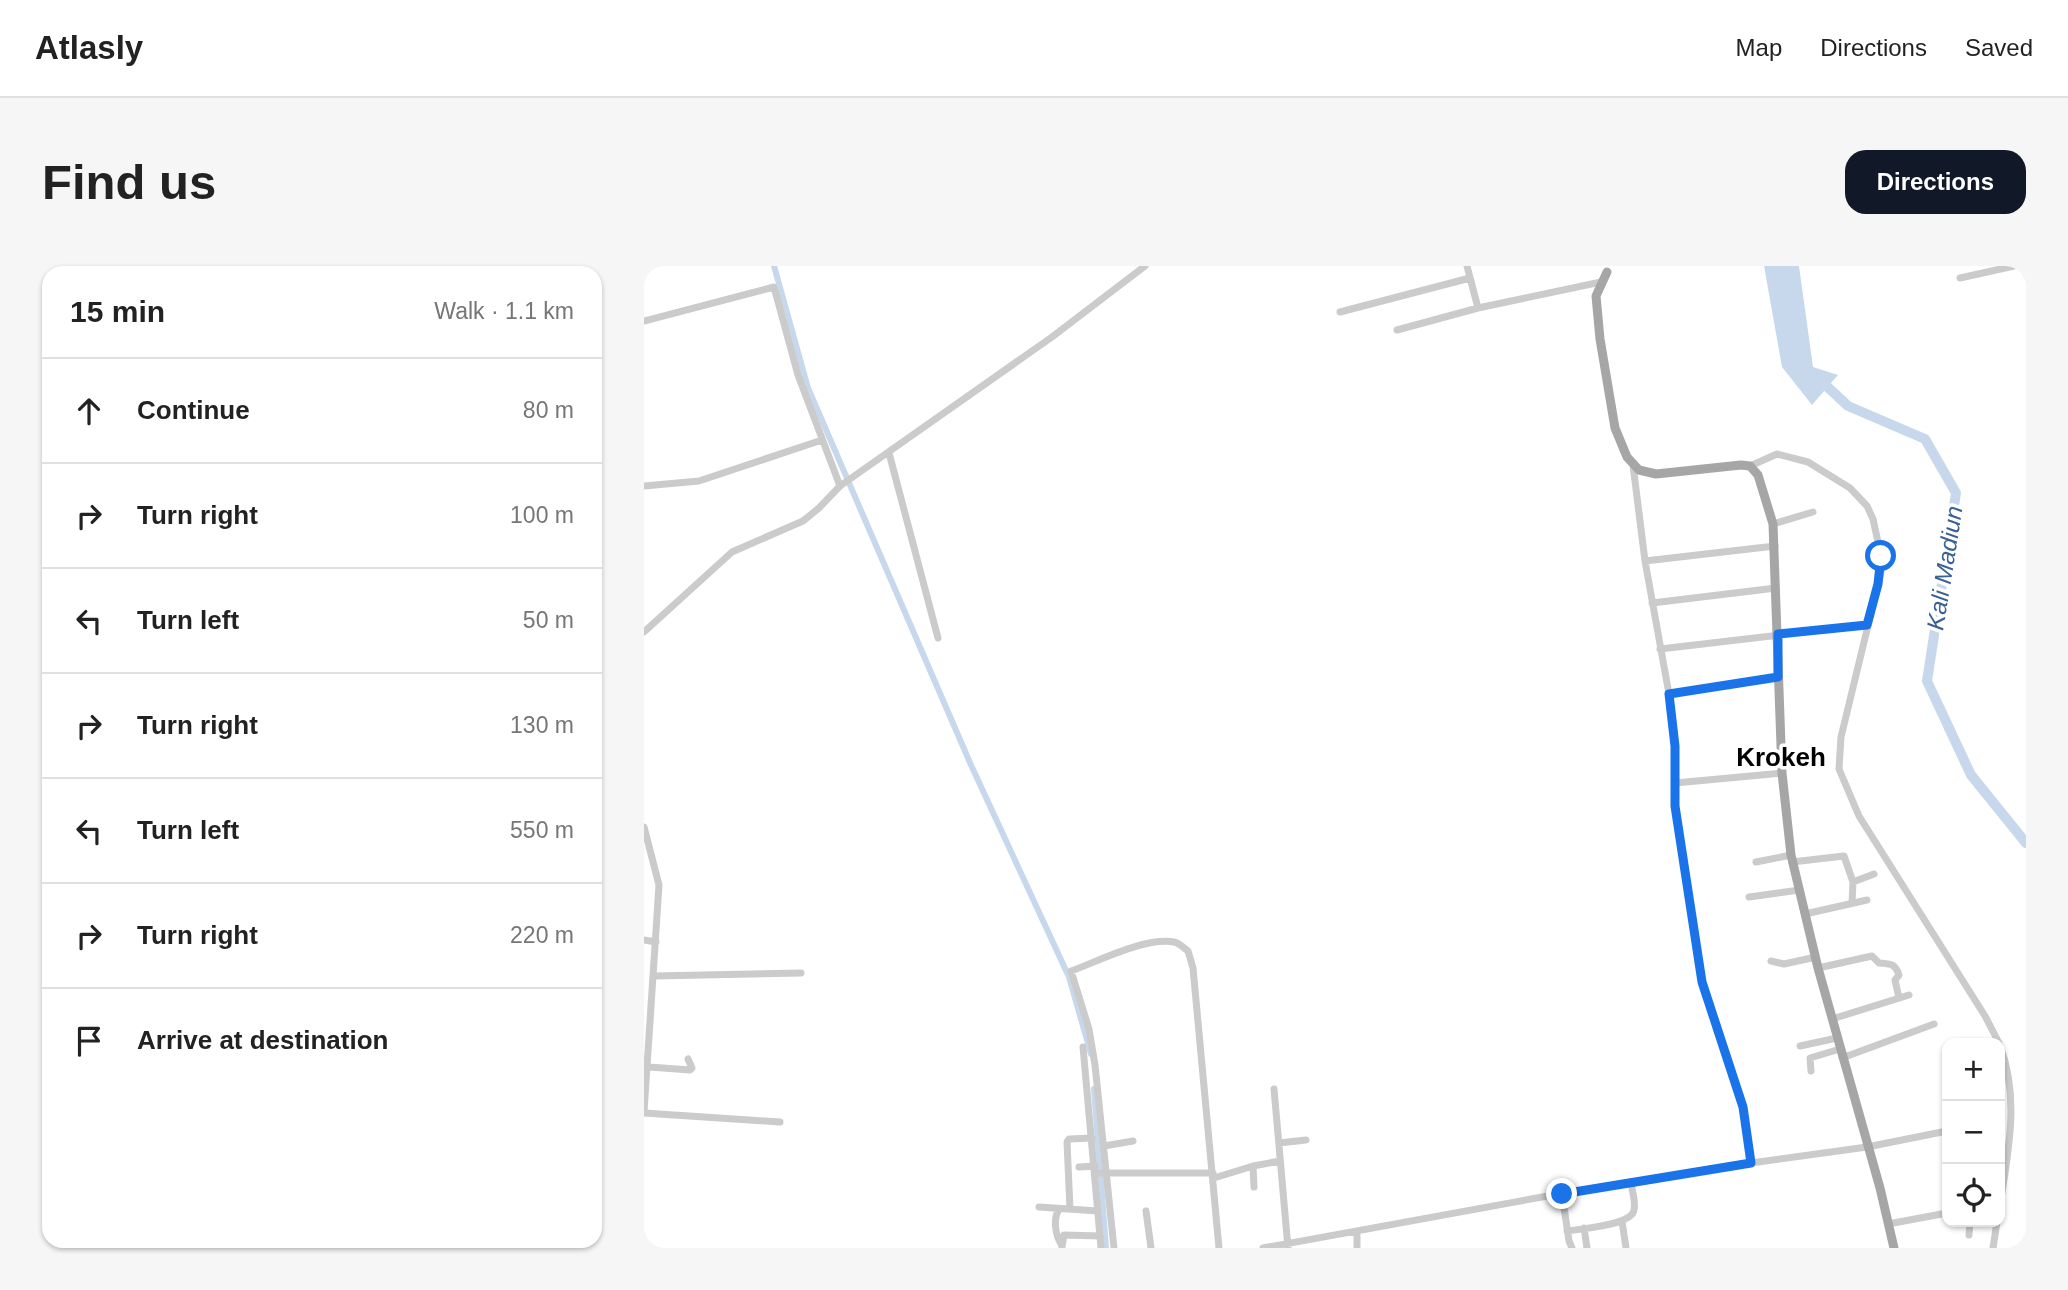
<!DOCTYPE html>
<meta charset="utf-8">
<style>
:root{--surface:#fff;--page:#f6f6f6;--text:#222;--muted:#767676;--line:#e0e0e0;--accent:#111827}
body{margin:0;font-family:Arial,sans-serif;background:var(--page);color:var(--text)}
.controls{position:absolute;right:21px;bottom:21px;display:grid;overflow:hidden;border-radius:14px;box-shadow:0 2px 5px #0004}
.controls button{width:63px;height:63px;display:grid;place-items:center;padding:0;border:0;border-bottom:2px solid var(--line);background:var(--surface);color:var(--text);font:35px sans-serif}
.stop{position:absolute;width:21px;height:21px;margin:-16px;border:5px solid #1a73e8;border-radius:50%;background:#fff}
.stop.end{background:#1a73e8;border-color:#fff;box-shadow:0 2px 7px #0008}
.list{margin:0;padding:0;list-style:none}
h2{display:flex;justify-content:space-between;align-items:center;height:91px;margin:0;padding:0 28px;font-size:30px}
h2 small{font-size:23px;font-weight:400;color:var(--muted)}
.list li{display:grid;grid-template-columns:46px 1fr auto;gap:21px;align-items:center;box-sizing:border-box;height:105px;padding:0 28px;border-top:2px solid var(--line)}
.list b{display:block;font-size:26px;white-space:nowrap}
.list em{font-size:23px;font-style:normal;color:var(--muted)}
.icon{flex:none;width:38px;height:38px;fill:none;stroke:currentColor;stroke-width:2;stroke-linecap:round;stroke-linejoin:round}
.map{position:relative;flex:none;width:1382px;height:982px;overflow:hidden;border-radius:21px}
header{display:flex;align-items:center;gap:42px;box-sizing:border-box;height:98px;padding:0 35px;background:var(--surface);border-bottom:2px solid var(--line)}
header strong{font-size:33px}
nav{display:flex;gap:38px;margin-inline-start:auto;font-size:24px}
.intro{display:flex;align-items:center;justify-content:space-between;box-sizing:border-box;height:168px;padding:0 42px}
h1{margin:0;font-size:49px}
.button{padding:18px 32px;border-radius:21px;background:var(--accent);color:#fff;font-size:24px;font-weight:700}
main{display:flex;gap:42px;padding:0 42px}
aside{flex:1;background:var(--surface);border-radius:21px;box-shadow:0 2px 5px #0004}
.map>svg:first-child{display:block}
</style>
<header>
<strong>Atlasly</strong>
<nav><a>Map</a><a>Directions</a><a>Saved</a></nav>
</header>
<div class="intro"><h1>Find us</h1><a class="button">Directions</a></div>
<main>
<aside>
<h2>15 min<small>Walk · 1.1 km</small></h2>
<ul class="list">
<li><svg class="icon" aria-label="ahead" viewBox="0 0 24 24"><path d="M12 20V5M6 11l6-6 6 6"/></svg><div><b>Continue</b></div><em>80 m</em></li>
<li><svg class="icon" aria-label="right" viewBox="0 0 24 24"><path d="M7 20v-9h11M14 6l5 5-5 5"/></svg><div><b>Turn right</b></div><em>100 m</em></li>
<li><svg class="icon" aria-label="left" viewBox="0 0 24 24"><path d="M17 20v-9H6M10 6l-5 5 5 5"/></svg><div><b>Turn left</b></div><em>50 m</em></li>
<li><svg class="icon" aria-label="right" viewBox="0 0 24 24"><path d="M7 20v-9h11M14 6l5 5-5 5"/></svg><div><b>Turn right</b></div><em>130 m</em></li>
<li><svg class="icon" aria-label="left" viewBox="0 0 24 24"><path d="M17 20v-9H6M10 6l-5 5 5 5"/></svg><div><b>Turn left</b></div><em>550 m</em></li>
<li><svg class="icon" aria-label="right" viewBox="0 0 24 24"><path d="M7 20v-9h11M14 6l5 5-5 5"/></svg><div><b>Turn right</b></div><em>220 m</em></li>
<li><svg class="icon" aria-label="arrive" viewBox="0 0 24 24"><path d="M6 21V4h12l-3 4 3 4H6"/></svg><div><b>Arrive at destination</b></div></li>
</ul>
</aside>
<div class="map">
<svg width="1382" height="982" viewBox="0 0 1382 982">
<rect width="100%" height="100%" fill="#fff"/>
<path fill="#c8d8ec" d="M1120,0H1155L1169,101L1194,109L1168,139L1138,101Z"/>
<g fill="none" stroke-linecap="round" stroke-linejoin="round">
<path stroke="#c8d8ec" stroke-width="6" d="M130,0L164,122L327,499L425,711L447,788
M450,823L462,982"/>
<path stroke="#c8d8ec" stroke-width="10" d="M1175,113L1204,140L1281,173L1312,227L1283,415L1327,509L1382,577"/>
<path stroke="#cbcbcb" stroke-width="7" d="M823,0L834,42
M1316,12L1370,0
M696,46L826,12
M0,55L130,21L154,109L196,220
M753,64L834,42L957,16
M245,187L294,372
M989,199L1001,295
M1106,200L1133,188L1164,196L1206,222L1223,240L1229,253L1237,290V306L1197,471L1195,503L1215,550L1341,750L1355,777
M0,220L55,215L178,174
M1129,258L1169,246
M1008,337L1132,322
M0,366L88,286L159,255L175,242L196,220L408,71L501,0
M1016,383L1223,359
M1025,428L1134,411
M1031,517L1138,507
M0,561L15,619L0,846
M1112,596L1147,589
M1148,596L1200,590L1209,616L1208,637
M1209,616L1230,608
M1105,631L1155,624
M1161,648L1223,634
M0,674L12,676
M1127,695L1140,698L1172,691
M1174,702L1228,690L1235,697C1246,698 1251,697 1255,709L1251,714L1255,732
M10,710L157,707
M1188,753L1265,729
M1156,780L1193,772
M1356,780C1376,831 1364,887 1356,939
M439,781L457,982
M1198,792L1290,758
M5,801L46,804L48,802L44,793
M1167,805L1166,792L1196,783
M630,823L644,982
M0,847L136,856
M635,877L662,874
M460,880L489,875
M1107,897L1099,841L1058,716L1031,540V480L1025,428L1001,295L1131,280
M609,900L610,921
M435,901L451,900
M451,907H569
M570,912L609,900L636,895
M918,928L925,975L928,982
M395,941L454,945
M415,943C409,953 411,968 417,978
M426,943L423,876L425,873L448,872
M502,945L507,982
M978,955L982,982
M1244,958L1303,947
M940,962L943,982
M713,965V982
M923,965C937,963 988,959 990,944C992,936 988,925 987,916
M1325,969L1326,956
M418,981L420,969L456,970
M470,982L451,799L445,763L427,705C455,695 501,671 530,676C535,677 540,682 544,685L549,702L575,982
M619,982L909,929L1107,897L1223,881L1303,865
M1349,982L1353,956"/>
<path stroke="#a6a6a6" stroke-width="9" d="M963,6L952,30L956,73L971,162L983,191L995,204L1012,208L1097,199L1106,200L1114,209L1129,258L1138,507L1147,589L1174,702L1236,922L1250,982"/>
</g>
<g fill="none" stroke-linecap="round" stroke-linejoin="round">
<path stroke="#1a73e8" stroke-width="9" d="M918,928L1107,897L1099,841L1058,716L1031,540V480L1025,428L1134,411V368L1223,359L1234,318L1237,290"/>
</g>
<g text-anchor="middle" stroke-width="7" stroke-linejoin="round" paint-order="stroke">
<g font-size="24" font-style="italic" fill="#3b6192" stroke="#fff">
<text transform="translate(1301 302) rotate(-81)" y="8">Kali Madiun</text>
</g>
<g font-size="26" font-weight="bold" fill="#000" stroke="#fff">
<text x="1137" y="500">Krokeh</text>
</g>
</g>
</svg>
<div class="controls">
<button>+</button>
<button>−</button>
<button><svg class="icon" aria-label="locate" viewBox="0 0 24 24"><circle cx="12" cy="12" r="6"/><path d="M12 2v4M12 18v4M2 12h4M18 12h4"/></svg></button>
</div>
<div class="stop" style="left:1237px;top:290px"></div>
<div class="stop end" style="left:918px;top:928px"></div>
</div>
</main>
